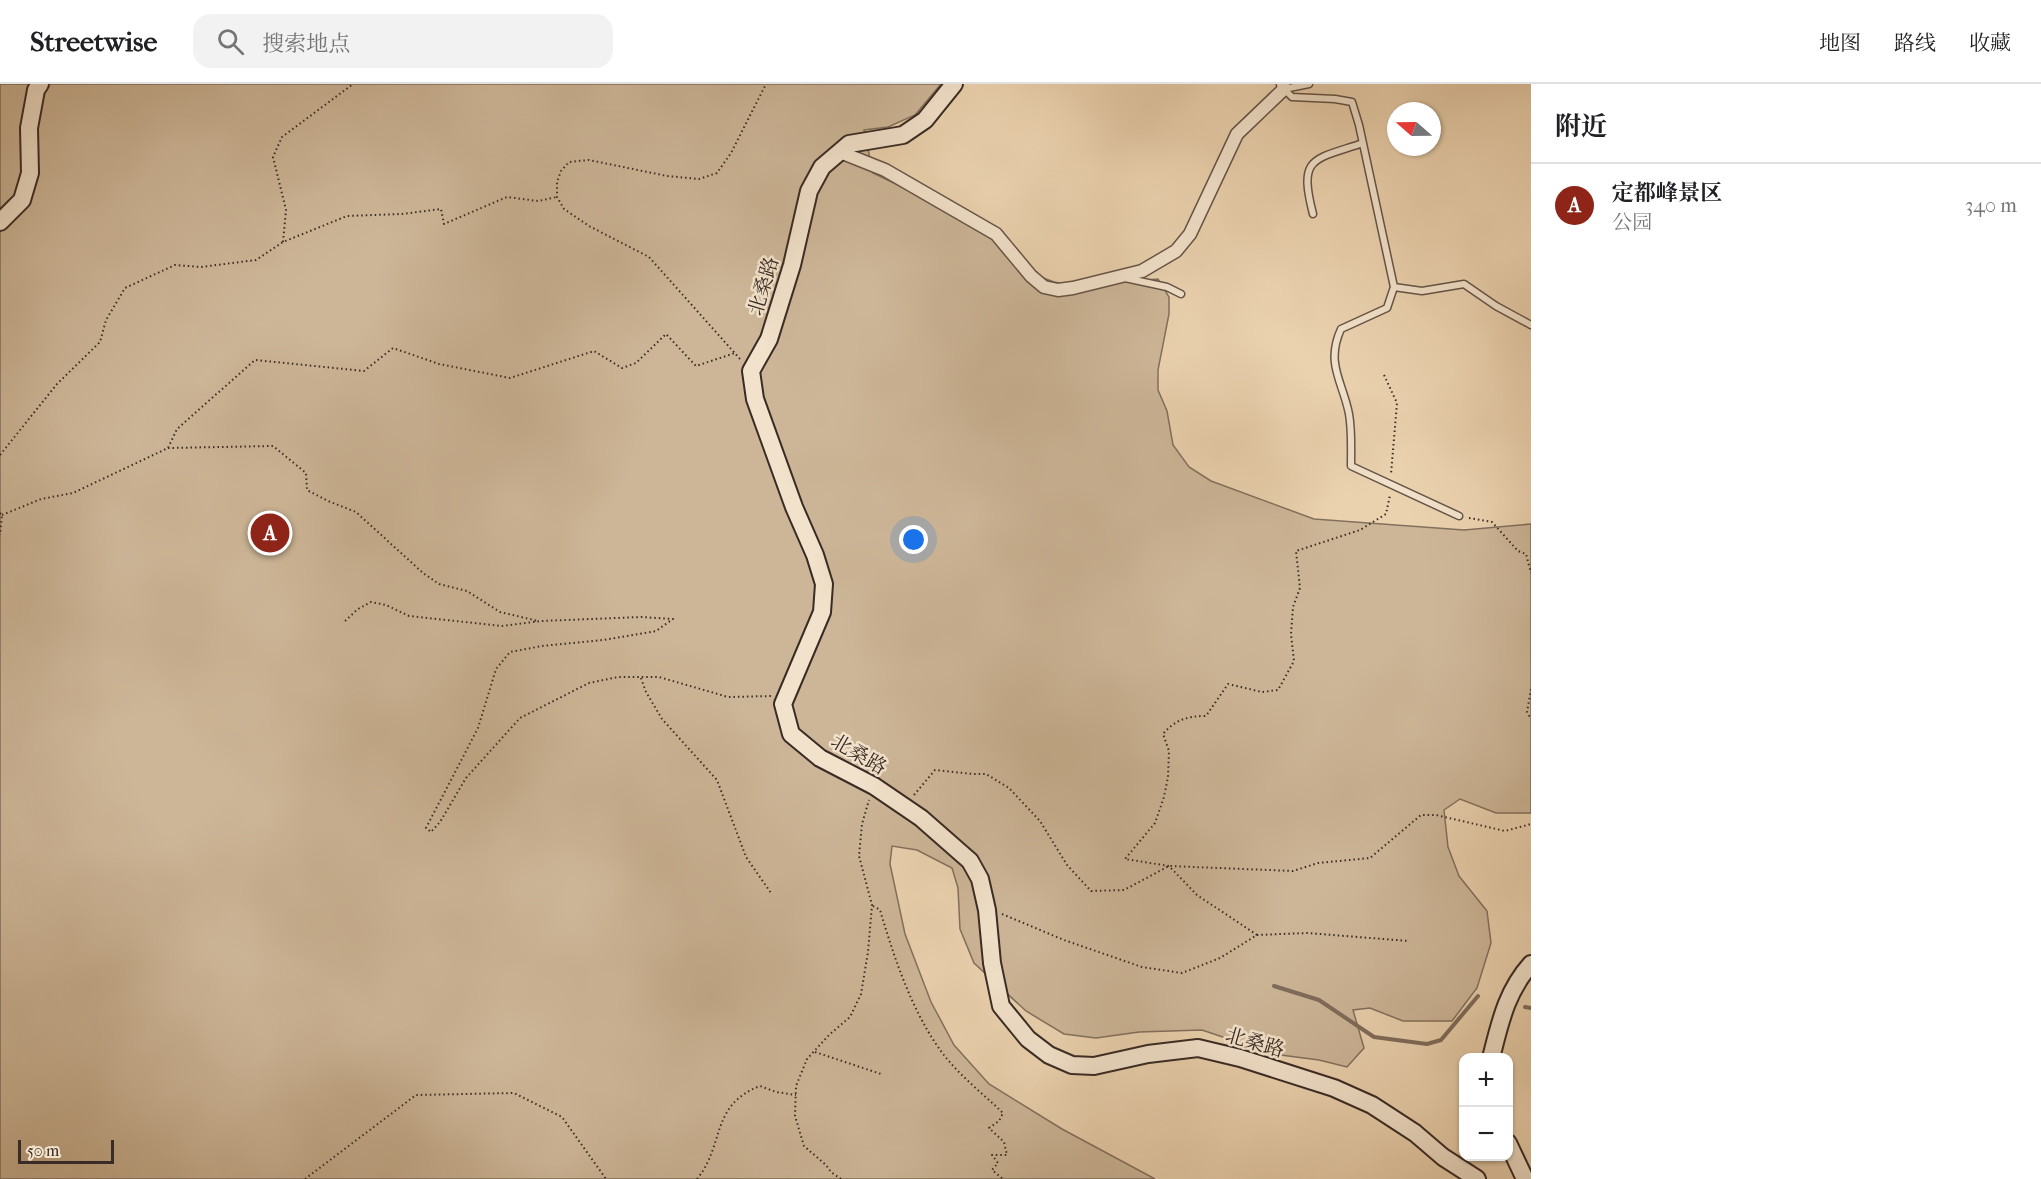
<!DOCTYPE html>
<html lang="zh">
<meta charset="utf-8">
<style>
:root{--surface:#fff;--page:#f2f2f2;--text:#202124;--muted:#757577;--line:#e0e0e0;--accent:#8f2418}
body{margin:0;font-family:"IM FELL French Canon","Noto Serif SC",serif;background:var(--page);color:var(--text)}
.controls{position:absolute;right:18px;bottom:18px;display:grid;overflow:hidden;border-radius:12px;box-shadow:0 2px 4px #0004}
.controls button{width:54px;height:54px;display:grid;place-items:center;padding:0;border:0;border-bottom:2px solid var(--line);background:var(--surface);color:var(--text);font:30px sans-serif}
.compass{position:absolute;left:1387px;top:18px;width:54px;height:54px;border-radius:50%;background:var(--surface);box-shadow:0 2px 4px #0004;rotate:290deg}
.scale{position:absolute;left:18px;bottom:15px;width:96px;box-sizing:border-box;padding-left:6px;border:3px solid #392b25;border-top:0;font-size:16px;line-height:21px;white-space:nowrap;color:#392b25;-webkit-text-stroke:4px #f2e2cb;paint-order:stroke}
.you{position:absolute;left:914px;top:456px;width:21px;height:21px;margin:-15px;border:4px solid #fff;border-radius:50%;background:#1a73e8;box-shadow:0 0 0 9px #1a73e833}
.badge{display:grid;place-items:center;width:39px;height:39px;border-radius:50%;background:var(--accent);color:#fff;font-size:20px;font-weight:700}
.pin{position:absolute;translate:-50% -50%;border:3px solid #fff;box-shadow:0 2px 6px #0006}
.list{margin:0;padding:0;list-style:none}
h2{display:flex;justify-content:space-between;align-items:center;height:78px;margin:0;padding:0 24px;font-size:26px}
h2 small{font-size:20px;font-weight:400;color:var(--muted)}
.list li{display:grid;grid-template-columns:39px 1fr auto;gap:18px;align-items:center;box-sizing:border-box;height:84px;padding:0 24px;border-top:2px solid var(--line)}
.list b{display:block;font-size:22px;white-space:nowrap}
.list p{margin:0;font-size:20px;white-space:nowrap;color:var(--muted)}
.list em{font-size:20px;font-style:normal;color:var(--muted)}
.icon{flex:none;width:33px;height:33px;fill:none;stroke:currentColor;stroke-width:2;stroke-linecap:round;stroke-linejoin:round}
.map{position:relative;flex:none;width:1531px;height:1095px;overflow:hidden}
header{display:flex;align-items:center;gap:36px;box-sizing:border-box;height:84px;padding:0 30px;background:var(--surface);border-bottom:2px solid var(--line)}
header strong{font-size:28px}
nav{display:flex;gap:33px;margin-inline-start:auto;font-size:21px}
.search{width:420px;height:54px;background:var(--page);display:flex;align-items:center;gap:15px;box-sizing:border-box;padding:0 21px;border-radius:18px;color:var(--muted);font-size:22px}
main{display:flex}
aside{flex:1;background:var(--surface)}
.map>svg:first-child{display:block}
</style>
<header>
<strong>Streetwise</strong>
<div class="search"><svg class="icon" aria-label="search" viewBox="0 0 24 24"><circle cx="10" cy="10" r="6"/><path d="M15 15l6 6"/></svg>搜索地点</div>
<nav><a>地图</a><a>路线</a><a>收藏</a></nav>
</header>
<main>
<div class="map">
<svg width="1531" height="1095" viewBox="0 0 1531 1095">
<rect width="100%" height="100%" fill="#ebd2af"/>
<filter id="stains"><feTurbulence type="fractalNoise" baseFrequency=".00333" numOctaves="4"/><feColorMatrix values="0 0 0 0 .2 0 0 0 0 .09 0 0 0 0 .02 0 0 0 .5 -.17"/></filter>
<radialGradient id="worn" r=".72"><stop offset=".6" stop-color="#630" stop-opacity="0"/><stop offset="1" stop-color="#630" stop-opacity=".3"/></radialGradient>
<path fill="#cdb698" stroke="#83705e" stroke-width="1.5" d="M0,0H941L915,31L888,43L864,46L873,89L989,145L1030,189L1054,198L1077,202L1158,195L1169,213V230L1158,286V306L1167,327L1173,361L1189,383L1211,397L1314,435L1464,446L1531,440V729H1496L1460,715L1444,726L1448,763L1459,792L1487,827L1491,859L1477,904L1452,937H1403L1370,924L1353,926L1364,964L1347,983L1319,976L1273,970L1202,946L1139,948L1096,954L1064,950L1026,927L974,879L960,845L958,804L952,784L917,766L892,762L890,780L905,850L931,918L954,961L989,1000L1062,1045L1155,1095H0Z"/>
<g fill="none" stroke-linecap="round" stroke-linejoin="round">
<path stroke="#7f6d5c" stroke-width="4" d="M1274,902L1319,916L1374,953L1427,960L1441,956L1478,912
M1525,923L1531,924"/>
<defs>
<path id="lane" d="M1309,0L1284,5L1292,13L1335,15L1352,18L1359,41L1394,203L1387,224L1341,245C1325,280 1343,298 1349,330C1352,347 1351,365 1351,382L1459,432
M1313,130C1298,72 1313,76 1363,59
M1125,194L1167,203L1181,210
M1394,203L1422,207L1464,200L1496,222L1531,241"/>
<path id="street" d="M840,68L885,86L996,150L1031,192L1044,203L1058,206L1073,204L1142,187L1176,167L1190,150L1237,50L1284,5L1283,0"/>
<path id="secondary" d="M954,0L925,36L903,51L849,60L822,83L809,107L792,181L769,255L751,287L755,315L794,423L815,471L824,500L822,528L783,620L791,650L820,674L874,702L921,734L970,777L980,795L987,826L992,879L1001,922L1028,955L1049,971L1072,981L1094,982L1148,970L1198,964L1240,974L1334,1004L1372,1021L1415,1049L1443,1073L1477,1095
M0,138L22,116L30,89L29,44L36,6L40,0
M1491,974C1500,939 1506,908 1531,880
M1508,1059L1525,1095"/>
</defs>
<use href="#lane" stroke="#665548" stroke-width="9"/>
<use href="#street" stroke="#665548" stroke-width="15"/>
<use href="#secondary" stroke="#392b25" stroke-width="20"/>
<path stroke="#392b25" stroke-width="2" stroke-dasharray="1.5 3" stroke-linecap="butt" d="M283,158L286,126L273,73L282,53L353,0
M740,275L649,173L589,142L564,125L557,113V98L561,87L569,78L589,76L667,92L699,95L717,89L731,69L766,0
M1384,291L1397,319L1391,390
M168,364L273,362L306,389L307,406L328,417L356,428L423,489L439,500L467,507L500,528L538,537
M0,371L57,300L100,258L106,236L125,204L175,181L201,183L256,176L283,158L347,132L402,130L441,125L444,140L507,113L538,117L557,113
M0,429L2,431L0,451
M2,431L41,415L73,409L168,364L177,345L255,276L364,287L393,264L439,280L510,294L594,267L622,284L636,279L666,250L696,282L735,269
M1469,434L1492,438L1518,467L1526,470L1531,489
M345,537L358,525L371,518L386,521L409,532L502,542L541,537L641,533L673,535L656,547L603,556L542,562L510,568L496,585L478,644L426,744L431,748L440,738L466,694L520,634L589,599L618,593H659L728,613L772,612
M641,594L646,608L662,635L717,696L746,773L771,809
M1531,605L1527,628L1531,635
M914,711L935,686L973,690H986L1009,704L1040,737L1067,781L1091,807L1124,806L1169,782L1293,787L1318,779L1370,774L1421,731H1436L1505,747L1531,740
M873,822L880,826C894,873 910,922 938,963C955,988 981,1008 1003,1029L999,1037L989,1044L1004,1058L1007,1071H992L998,1079L992,1086L1003,1095
M1002,830L1064,856L1142,883L1182,889L1220,874L1257,851L1307,849L1409,857
M1257,851L1197,811L1169,782L1125,775L1155,739L1164,713L1168,693L1169,667L1163,650C1175,636 1187,632 1206,632L1228,600L1262,608L1278,606L1294,577L1291,550L1293,523L1300,504L1296,467L1360,446L1386,430L1390,411
M815,968L881,990
M305,1095L416,1011L514,1009L562,1033L606,1095
M697,1095C725,1061 710,1021 760,1002L776,1008L796,1011
M841,1095L831,1088L826,1081L804,1062L795,1032L796,1002L807,975L829,951L850,933L861,910L868,868L872,821L859,772L862,740L869,716"/>
<use href="#lane" stroke="#f2e2cb" stroke-width="6"/>
<use href="#street" stroke="#f2e2cb" stroke-width="12"/>
<use href="#secondary" stroke="#f2e2cb" stroke-width="16"/>
</g>
<g text-anchor="middle" stroke-width="5" stroke-linejoin="round" paint-order="stroke">
<g font-size="20" fill="#392b25" stroke="#f2e2cb">
<text transform="translate(763 202) rotate(-73)" y="7">北桑路</text>
<text transform="translate(859 670) rotate(30)" y="7">北桑路</text>
<text transform="translate(1255 958) rotate(16)" y="7">北桑路</text>
</g>
</g>
<rect width="100%" height="100%" filter="url(#stains)"/>
<rect width="100%" height="100%" fill="url(#worn)"/>
</svg>
<div class="controls">
<button>+</button>
<button>−</button>
</div>
<svg class="compass" viewBox="-18 -18 36 36"><path d="M0-13l5 13h-10z" fill="#e53935"/><path d="M0 13l5-13h-10z" fill="#757577"/></svg>
<div class="scale">50 m</div>
<div class="you"></div>
<div class="pin badge" style="left:270px;top:449px">A</div>
</div>
<aside>
<h2>附近<small></small></h2>
<ul class="list">
<li><span class="badge">A</span><div><b>定都峰景区</b><p>公园</p></div><em>340 m</em></li>
</ul>
</aside>
</main>
